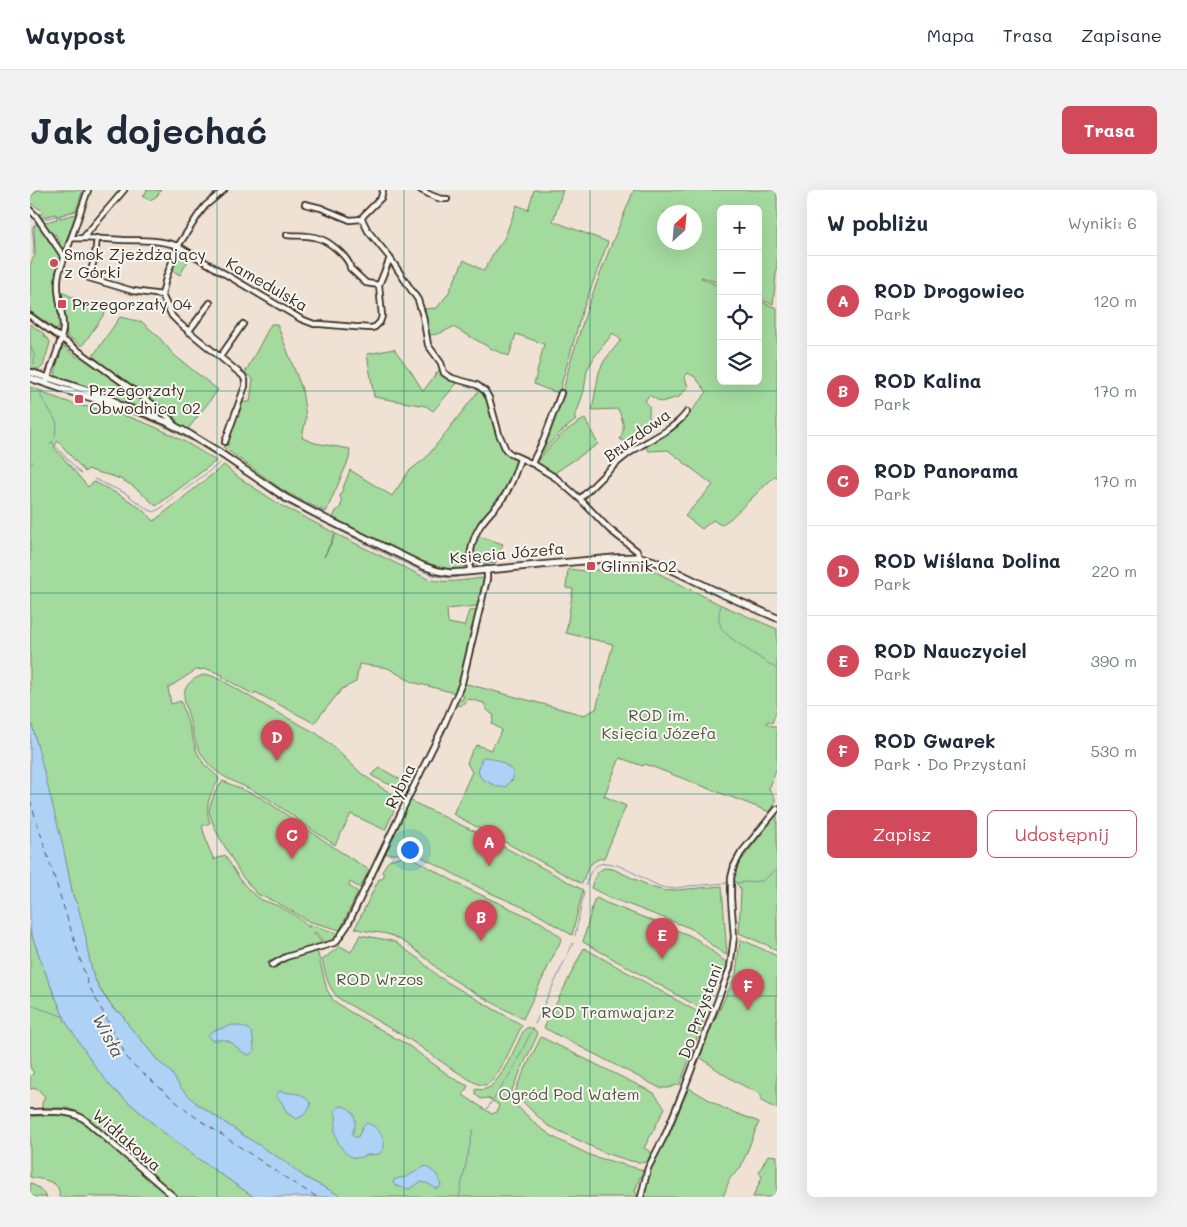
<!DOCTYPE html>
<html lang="pl">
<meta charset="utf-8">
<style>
:root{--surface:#fff;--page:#f2f2f3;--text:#1f2937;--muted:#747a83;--line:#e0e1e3;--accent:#d1495b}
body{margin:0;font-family:Mali,sans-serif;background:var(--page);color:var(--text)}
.controls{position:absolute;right:15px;top:15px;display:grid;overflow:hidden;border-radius:8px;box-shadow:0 5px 20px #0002}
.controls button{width:45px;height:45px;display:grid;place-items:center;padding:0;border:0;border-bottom:1px solid var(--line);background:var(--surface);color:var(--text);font:25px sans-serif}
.compass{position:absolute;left:627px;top:15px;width:45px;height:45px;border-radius:50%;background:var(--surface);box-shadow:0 5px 20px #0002;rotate:26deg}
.you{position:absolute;left:379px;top:659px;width:18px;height:18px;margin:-12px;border:4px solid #fff;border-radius:50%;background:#1a73e8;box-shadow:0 0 0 8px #1a73e833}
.badge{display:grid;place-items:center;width:32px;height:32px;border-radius:50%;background:var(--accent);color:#fff;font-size:16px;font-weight:700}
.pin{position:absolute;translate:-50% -41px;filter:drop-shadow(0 1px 2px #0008)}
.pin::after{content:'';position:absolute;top:26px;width:18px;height:15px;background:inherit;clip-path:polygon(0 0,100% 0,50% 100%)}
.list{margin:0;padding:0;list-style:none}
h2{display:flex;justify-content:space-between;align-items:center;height:65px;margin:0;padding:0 20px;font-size:21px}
h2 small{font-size:16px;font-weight:400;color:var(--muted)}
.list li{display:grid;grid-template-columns:32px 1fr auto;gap:15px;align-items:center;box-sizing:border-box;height:90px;padding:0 20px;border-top:1px solid var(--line)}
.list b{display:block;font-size:19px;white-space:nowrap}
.list p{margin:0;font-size:16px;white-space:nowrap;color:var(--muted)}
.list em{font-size:16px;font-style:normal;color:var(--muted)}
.actions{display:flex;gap:10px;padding:15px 20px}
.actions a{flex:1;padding:11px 0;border:1px solid var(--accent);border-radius:8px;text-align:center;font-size:18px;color:var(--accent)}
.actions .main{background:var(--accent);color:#fff}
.icon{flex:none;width:28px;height:28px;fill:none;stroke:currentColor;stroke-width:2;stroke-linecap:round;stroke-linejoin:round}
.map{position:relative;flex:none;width:747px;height:1007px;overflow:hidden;border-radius:8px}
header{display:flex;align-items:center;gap:30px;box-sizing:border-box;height:70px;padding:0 25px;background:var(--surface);border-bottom:1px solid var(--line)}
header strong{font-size:24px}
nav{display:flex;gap:28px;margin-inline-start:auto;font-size:18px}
.intro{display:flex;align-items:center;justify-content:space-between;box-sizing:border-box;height:120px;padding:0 30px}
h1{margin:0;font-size:35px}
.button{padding:12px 22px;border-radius:8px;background:var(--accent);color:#fff;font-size:18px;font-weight:700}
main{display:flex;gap:30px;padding:0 30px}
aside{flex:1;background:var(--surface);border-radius:8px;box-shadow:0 5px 20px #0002}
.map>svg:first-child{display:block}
</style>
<header>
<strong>Waypost</strong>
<nav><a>Mapa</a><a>Trasa</a><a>Zapisane</a></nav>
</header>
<div class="intro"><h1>Jak dojechać</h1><a class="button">Trasa</a></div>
<main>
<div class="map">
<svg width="747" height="1007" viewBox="0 0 747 1007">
<rect width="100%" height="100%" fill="#efe2d5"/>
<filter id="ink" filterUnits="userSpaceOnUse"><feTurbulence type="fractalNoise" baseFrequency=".02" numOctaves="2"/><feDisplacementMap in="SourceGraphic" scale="10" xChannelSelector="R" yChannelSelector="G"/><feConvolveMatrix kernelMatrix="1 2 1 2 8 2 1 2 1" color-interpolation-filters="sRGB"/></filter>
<g filter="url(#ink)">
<path fill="#a3da9e" stroke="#6f825e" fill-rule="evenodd" d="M6,0H53L46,20L29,26L30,28L46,24L32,63L27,55L30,52L25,44L21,47L12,33L27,29L26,24L10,28V25L13,21L0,13V7L6,2Z
M117,0H131L127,6L120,10L113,7Z
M504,0H533L523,31L578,52L552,122L529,203L516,199L504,194L514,154L486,144L479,166L464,160L423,137C415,141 405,147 396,144L393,119L407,118L418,104L434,70L454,81L464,62L474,49L487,15L498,20Z
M604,0H747V75L743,114L728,109V19H691V94L672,87L671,88L691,97V191H728V111L747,118V287L745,286L700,329L691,335L683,330L672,339L655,326L683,295L638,260L619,261L614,255L650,234L677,202L665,187L658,183L655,187L658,197L649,207L631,212L619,205L615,211C621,216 619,218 619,225C619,229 621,234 621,238L593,251L590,249C596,237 593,231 588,219L562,220L569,182L574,171L591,150L583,143L565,166L557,180L554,201L548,219L544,228L546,230L531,242L519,254L508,269L507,268L532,205L540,173L558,116L582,53ZM634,22H664V52H634Z
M9,34L27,60L30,68C22,90 27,109 30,131V137H29L27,140L0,121V74L5,65V60L4,39V36Z
M152,62L155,64L159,69L150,85L141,80L148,64Z
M32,102L75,123L52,156L37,146Z
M90,127L112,132L128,146L144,165L188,200L158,239L148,234L145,227L74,176L63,166Z
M0,134L14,144V146L19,150L20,153L13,176L10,179H4L0,178Z
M241,134H247L272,199L276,228L272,248L285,253L320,259L319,269L296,322L267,308L251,299L193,257L211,212H220L223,189L215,183Z
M33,156L47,167H52L137,228H135L93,213L75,204L31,189L27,187L25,182H26V177Z
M364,159L382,183L393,201L410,179L415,186L429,191L403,221L396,216L344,207L337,164Z
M0,197L14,202L15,204C25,207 37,212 48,215C61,218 75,220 89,224C124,234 156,251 186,271L126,316C115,306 104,295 90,289C80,284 69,284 58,279L55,282L28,251L24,257L58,297L64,292C83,301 110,314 124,331L194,275L208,287L252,316L305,343L294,367L306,344L398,389C419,394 432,390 453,388L454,389L447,416L417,419L418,433L434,436L439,421L447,420L429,492L425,503L382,492L358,478L329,474L326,492L312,499L284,533L225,502L224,505L192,487L193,485L177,479L166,480L138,498L141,514L151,511L167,562L174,574L188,587L189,590C180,603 174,617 180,633L172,636L178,656L184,670L195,665C204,680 214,699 229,708C233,711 238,712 243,714C256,719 270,727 279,738V734L309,744L302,752L296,754L285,742L284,743L292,753L290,756L240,771L238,772V775L243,780C248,777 248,774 253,771L287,760L297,800L303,810L317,820L379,856L424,889L438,896L433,905L462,924L467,922L469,915L458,908L451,909L446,905L445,900L446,899C450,900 454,900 458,898C472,890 486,855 494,840L498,837L506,841L507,846L479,906L486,915L508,936L525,948L562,966L613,980L605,1001L608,1007H308L297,999L276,988L166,913L150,897L145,889L127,870L113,852L99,836L91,823L85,820L70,799L63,785L46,712L43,706L37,675L0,528Z
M450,199L461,219L476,263L486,270C485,276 484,283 481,289C473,309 455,324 444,343C438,353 440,372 433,379H416L394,372L303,328L306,321L310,318L312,312L310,306L320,280L362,306L379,281L396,268Z
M61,210L70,212L126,230L150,242L190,266L188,267C163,251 137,236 109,226C93,220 77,216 61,212Z
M555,229L568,254L523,284L507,273C520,255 534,239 555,229Z
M448,346L473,354L465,373L444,375C442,365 445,355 448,346Z
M605,376L622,380L689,414L747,439V519L742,533L738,531L736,533L747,538V577L739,599C747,610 747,610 740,622L615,574L613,576L590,568L574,606L596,616L574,668C560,669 556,681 552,694L423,624L442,582L437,573L442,561L447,555L461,560L472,540L462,534L464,525C458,522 456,519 454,513L439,509L430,516L426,514L427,510H432L434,506L430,503L434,494H437L554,525L566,519L583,454L536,443L543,399L536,398L538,379L555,381L569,380L580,377Z
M173,485H180L195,492L239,518L286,543L298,552L332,584L352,598L370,608L355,640L321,624L305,655C290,645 275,635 260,624C250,617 239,609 228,603C209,593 186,587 174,568C164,554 161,534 156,517C151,501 156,491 173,485Z
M350,578L380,595L379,598H377L375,602L344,587L341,585Z
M193,591L232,608L305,658L339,680L330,698L320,692L319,696L328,702L310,740L278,731L250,714L227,704L211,685L185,639L181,628L179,621L180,616L185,602Z
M381,611L452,645L553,700L542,745L504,722L456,701L390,666L379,664H357L355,663V659L377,613Z
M747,624V761L740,757L736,754H734L709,743L711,700L704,689L707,676Z
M370,667L384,669L436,698L512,733L532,748L493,829C467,815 440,801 416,785C409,781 404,775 398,770C387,761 376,752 363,746C351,741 337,743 325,738L349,689H352L354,685L352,682C357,672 358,669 370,667Z
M574,678L583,679L624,698L635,701L692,696L697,765C684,760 673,745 660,738L581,708L561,698C564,688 565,683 574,678Z
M567,708L574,712L659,745L668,750L697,773L698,777L695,783L689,785L674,820L553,752L564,710Z
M0,740L17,787L36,832L81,897L132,941L163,965L224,1007H147L53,925L37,918H12V913L15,907L7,898L0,899V886L4,883L0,877Z
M330,745L358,750L365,752L390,770L409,787L439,805L492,835C486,847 468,889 458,894C451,898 440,890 434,886C414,875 396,860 377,848C355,835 333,823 311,810C298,800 296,785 292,770L310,756L321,762Z
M710,750L717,752L747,766V919L731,911V904C709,895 689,882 670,867L682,836L706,784Z
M554,758L675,826L650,894L638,898H630L514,838Z
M511,847L624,903L635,918L614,958L621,962L617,973L601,971L575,963L517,935L502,921L485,904L487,896Z
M659,898L695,919L729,932L710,979L700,988L693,1007H615L614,1004L620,980L640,943L655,906Z
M40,925L55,932L139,1007H64L62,1006L57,1007H29C32,990 12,990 0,987V929L4,926Z
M738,965L747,966V1007H723L732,987L729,982Z
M0,993L9,998L17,1007H0Z"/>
<path fill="#add2f6" stroke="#7f8fa0" d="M0,527L33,656L43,706L48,716L56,748L57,758L63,785L70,800L84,820L91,823L99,836L113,852L127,870L141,882L150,897L166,913L213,945L254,971L276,988L313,1007H224L163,965L132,941L81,897L64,875L36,832L17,787L0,740Z
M453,567C465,567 476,574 483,582V590L480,591L476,597H468L452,589L448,582L451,571Z
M203,835C223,838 223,841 224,861L219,865C209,862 206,854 198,851C193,848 187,851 181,850L178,845L183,841Z
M250,901C266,906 270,899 281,914C279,921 273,927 266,929L256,922L253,914L247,907V904Z
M311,916C326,918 328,932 322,944L324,947H328L333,936L336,933C346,935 356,947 354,957C353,959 351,962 349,964C345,965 341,964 337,965C334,966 329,968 326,968C314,967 304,949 305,938C305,931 308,930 305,922L306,919Z
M396,976L407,985L411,996L409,998H405L399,994L391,992L379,999L366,996L363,993L364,990L369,988L377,987L386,981Z"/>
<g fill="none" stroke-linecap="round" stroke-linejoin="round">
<path stroke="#7f8fa0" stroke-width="1" d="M11,30L46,21
M3,64L4,58L2,37L7,32
M0,155L4,164V175
M11,202V207L16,214L27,233L25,246
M22,252L51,284
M20,254L23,251
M190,258L249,299L266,309L295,323
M193,269L255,313L350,361L394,382L406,386L420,388L428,387
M0,275L3,272
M64,289L95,303L117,319L124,322L131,318L190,273
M302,327L393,373C406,377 417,379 431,379
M448,376L457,375
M691,416C688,423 688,431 692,439C698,449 735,471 747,479
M703,693L732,691L747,679
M556,695C566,646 612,694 636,698C643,699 652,697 659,696C672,695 685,694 698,693
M545,746L554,702
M0,815L35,827
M505,834L543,753
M457,919L482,881L501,842
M429,1007L443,940"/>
<path stroke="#585454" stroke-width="1" stroke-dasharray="6 5" stroke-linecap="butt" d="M0,610L58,794L99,871L158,922L262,992L287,1007"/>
<defs>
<path id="minor" d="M194,0L175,16L169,24L148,56L136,88L132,105L142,126L150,134L213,186L215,190V196L195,252
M353,0L351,8L333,26L332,29L338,41L360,68L388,110L393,126L398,155L411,173L414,183L422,188L447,195L455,201L459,208L469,244L476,260L481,264L505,275L526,288L550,309L579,339L607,361L610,367
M391,0C399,4 408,10 417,9
M275,14L291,18L320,30L332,29
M0,20L6,26L34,67
M257,45C267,46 279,45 288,48C299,51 317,66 320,76V78L336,93L349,95
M41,48C59,48 76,49 93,50C111,50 131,50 148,56L271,129L284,134H290L325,137L341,138L345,137L350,132L352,126L349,95L360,68
M53,48L94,0
M67,48L65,66L59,88L103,101L132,105
M0,126L131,220L142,231L144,236
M158,142L180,113
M190,167L213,134
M17,191C21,175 32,153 33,138C33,119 25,102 29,83L58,0
M502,273L514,249L531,203
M550,309C566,293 582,275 601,262C619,249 643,241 657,222
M440,381C439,366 442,349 450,336C457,325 468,316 475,305C482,294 486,281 490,269
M242,775L256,767L304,753L306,752L317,736L378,608L414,535L432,493L457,389V379
M0,922C18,922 38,919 54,929L144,1007
M611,1007L618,978L636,943L656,894L700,778L704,747L701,709V688L704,676L711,663L747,619"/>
<path id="secondary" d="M0,182L68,204L86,212
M0,188L35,200L83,214L92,216L117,224L137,232L161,245L184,259L256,308L296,329L393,376L408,381L420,383L435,382L584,368L610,367L624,371L690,403L747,428"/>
</defs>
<use href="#minor" stroke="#3b2a1e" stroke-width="8"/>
<use href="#secondary" stroke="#3b2a1e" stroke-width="9"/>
<use href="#minor" stroke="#f6f6f2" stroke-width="4.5"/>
<use href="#secondary" stroke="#f6f6f2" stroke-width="5.5"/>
</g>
</g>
<path fill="none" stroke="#0f766e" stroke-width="1" stroke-opacity="0.55" d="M187,0V1007M374,0V1007M560,0V1007M0,201H747M0,403H747M0,604H747M0,806H747"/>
<g fill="#d1495b" stroke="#f6f6f2" stroke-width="2">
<circle cx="24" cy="73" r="5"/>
<rect x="27" y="109" width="10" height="10" rx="2.5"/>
<rect x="44" y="204" width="10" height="10" rx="2.5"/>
<rect x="556" y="371" width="10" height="10" rx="2.5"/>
</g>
<g text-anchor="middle" stroke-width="4" stroke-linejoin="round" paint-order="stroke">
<g font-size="16" fill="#3b2a1e" stroke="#f6f6f2" text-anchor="start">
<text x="34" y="70">Smok Zjeżdżający<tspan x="34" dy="18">z Górki</tspan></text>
<text x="42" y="120">Przegorzały 04</text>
<text x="59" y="206">Przegorzały<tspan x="59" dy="18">Obwodnica 02</tspan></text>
<text x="571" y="382">Glinnik 02</text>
</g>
<g font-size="16" fill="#3b2a1e" stroke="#f6f6f2">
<text transform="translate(237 94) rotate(30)" y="6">Kamedulska</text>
<text transform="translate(607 245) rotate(-36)" y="6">Bruzdowa</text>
<text transform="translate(477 363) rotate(-5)" y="6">Księcia Józefa</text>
<text transform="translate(370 596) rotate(-64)" y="6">Rybna</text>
<text transform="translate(670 821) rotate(-70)" y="6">Do Przystani</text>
<text transform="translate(97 950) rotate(41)" y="6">Widłakowa</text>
</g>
<g font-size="16" fill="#55563e" stroke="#f6f6f2">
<text x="629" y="531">ROD im.<tspan x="629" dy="18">Księcia Józefa</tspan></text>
<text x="350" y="795">ROD Wrzos</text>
<text x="578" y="828">ROD Tramwajarz</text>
<text x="539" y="910">Ogród Pod Wałem</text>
</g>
<g font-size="18" font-style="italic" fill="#585454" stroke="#f6f6f2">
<text transform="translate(78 846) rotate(62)" y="6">Wisła</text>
</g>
</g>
</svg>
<div class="controls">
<button>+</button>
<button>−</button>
<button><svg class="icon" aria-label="locate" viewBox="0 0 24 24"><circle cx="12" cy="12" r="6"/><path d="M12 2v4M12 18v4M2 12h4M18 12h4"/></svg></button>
<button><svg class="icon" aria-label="layers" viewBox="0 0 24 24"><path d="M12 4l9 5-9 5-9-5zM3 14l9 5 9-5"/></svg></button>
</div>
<svg class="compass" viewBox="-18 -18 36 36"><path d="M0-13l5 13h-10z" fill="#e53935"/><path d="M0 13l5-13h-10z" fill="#747a83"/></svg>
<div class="you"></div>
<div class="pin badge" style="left:459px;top:676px">A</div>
<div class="pin badge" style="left:451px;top:751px">B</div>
<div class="pin badge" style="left:262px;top:669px">C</div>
<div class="pin badge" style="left:247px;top:571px">D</div>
<div class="pin badge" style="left:632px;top:769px">E</div>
<div class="pin badge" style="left:718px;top:820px">F</div>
</div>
<aside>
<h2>W pobliżu<small>Wyniki: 6</small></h2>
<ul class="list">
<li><span class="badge">A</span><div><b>ROD Drogowiec</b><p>Park</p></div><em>120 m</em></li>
<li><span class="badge">B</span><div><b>ROD Kalina</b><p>Park</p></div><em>170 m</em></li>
<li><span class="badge">C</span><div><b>ROD Panorama</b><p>Park</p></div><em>170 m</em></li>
<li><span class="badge">D</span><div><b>ROD Wiślana Dolina</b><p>Park</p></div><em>220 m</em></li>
<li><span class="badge">E</span><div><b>ROD Nauczyciel</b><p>Park</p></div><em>390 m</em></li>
<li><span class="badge">F</span><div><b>ROD Gwarek</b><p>Park · Do Przystani</p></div><em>530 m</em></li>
</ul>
<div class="actions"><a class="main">Zapisz</a><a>Udostępnij</a></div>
</aside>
</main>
